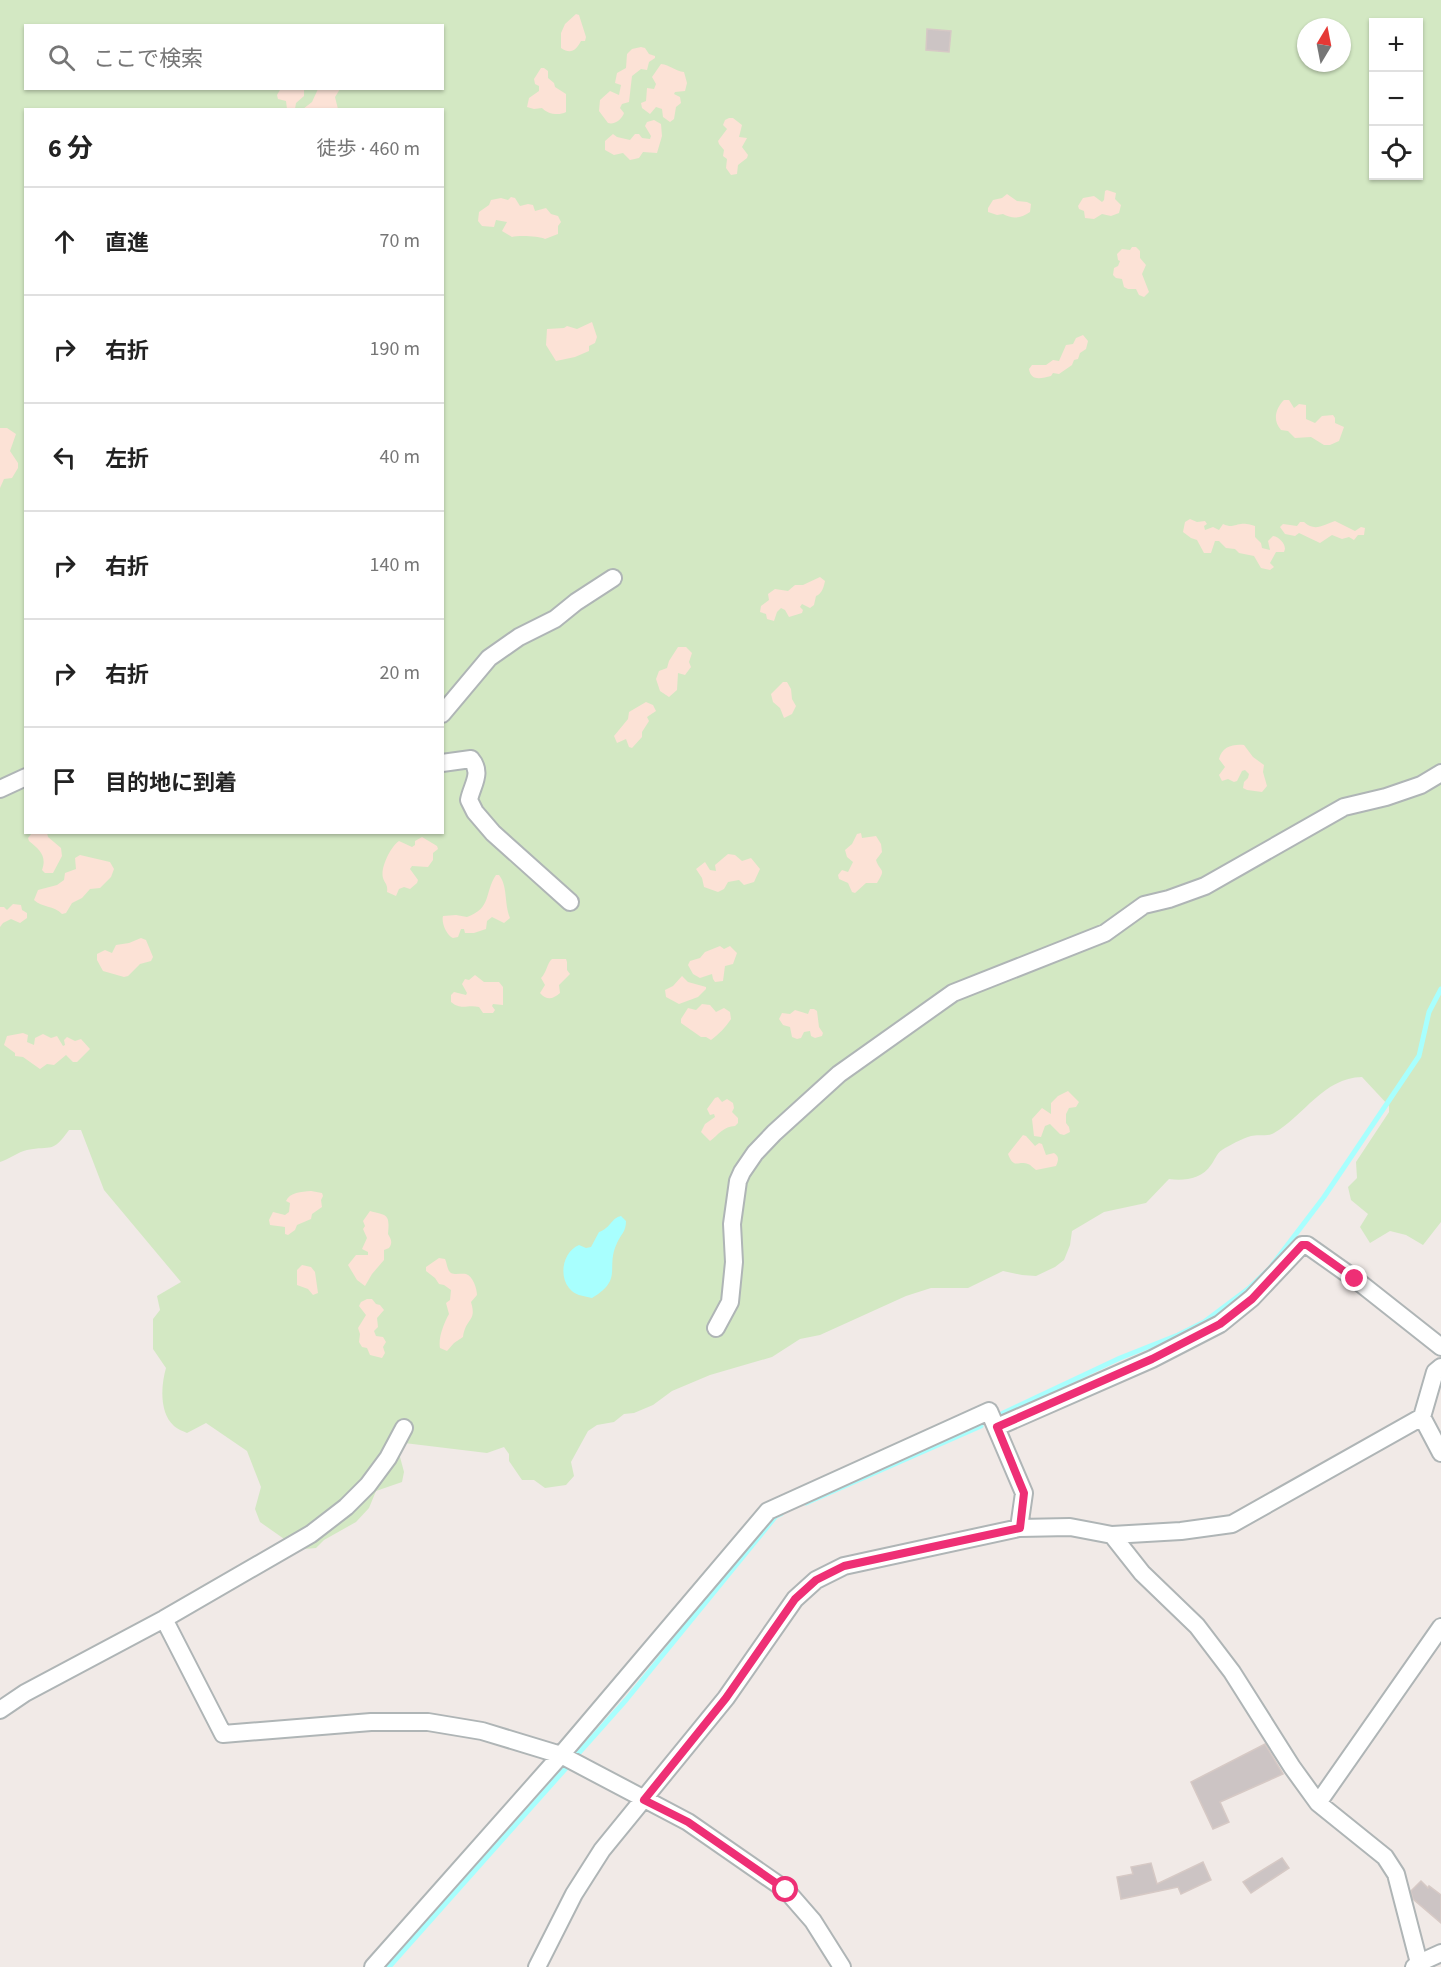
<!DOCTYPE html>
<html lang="ja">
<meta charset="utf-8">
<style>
:root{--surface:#fff;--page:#f2f2f2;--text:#222;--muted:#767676;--line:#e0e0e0}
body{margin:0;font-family:"Source Sans 3","Noto Sans JP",sans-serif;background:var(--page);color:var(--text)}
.controls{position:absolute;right:18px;top:18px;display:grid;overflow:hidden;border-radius:0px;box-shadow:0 2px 4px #0004}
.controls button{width:54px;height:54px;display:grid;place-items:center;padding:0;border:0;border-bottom:2px solid var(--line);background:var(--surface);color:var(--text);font:30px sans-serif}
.compass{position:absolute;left:1297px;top:18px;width:54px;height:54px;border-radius:50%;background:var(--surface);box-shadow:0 2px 4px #0004;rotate:10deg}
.stop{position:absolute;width:18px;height:18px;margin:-14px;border:4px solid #ee2f75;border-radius:50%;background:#fff}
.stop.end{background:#ee2f75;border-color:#fff;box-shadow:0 2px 6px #0008}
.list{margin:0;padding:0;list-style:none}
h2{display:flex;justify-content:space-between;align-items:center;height:78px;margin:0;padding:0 24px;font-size:26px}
h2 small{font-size:20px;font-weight:400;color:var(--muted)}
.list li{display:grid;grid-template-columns:39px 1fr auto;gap:18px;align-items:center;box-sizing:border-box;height:108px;padding:0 24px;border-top:2px solid var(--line)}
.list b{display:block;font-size:22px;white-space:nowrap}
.list em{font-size:20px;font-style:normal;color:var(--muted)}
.icon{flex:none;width:33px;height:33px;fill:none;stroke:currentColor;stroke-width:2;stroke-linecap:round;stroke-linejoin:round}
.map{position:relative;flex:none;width:1441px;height:1967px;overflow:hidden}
.search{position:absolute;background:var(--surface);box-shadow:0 2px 4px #0004;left:24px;top:24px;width:420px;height:66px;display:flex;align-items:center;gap:15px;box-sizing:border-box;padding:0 21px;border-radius:0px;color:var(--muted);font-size:22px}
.panel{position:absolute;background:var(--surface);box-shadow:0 2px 4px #0004;left:24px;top:108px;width:420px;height:726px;border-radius:0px}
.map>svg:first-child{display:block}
</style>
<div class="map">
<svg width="1441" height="1967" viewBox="0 0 1441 1967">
<rect width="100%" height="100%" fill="#f1eae7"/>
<path fill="#d3e8c3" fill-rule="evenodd" d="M0,0H1441V1222L1423,1245L1406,1235L1390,1231L1370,1243L1360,1227L1368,1214L1351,1200L1348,1187L1357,1178L1356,1162L1389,1112V1106L1362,1077C1323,1078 1305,1115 1274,1133C1267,1137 1258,1134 1251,1136C1241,1139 1230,1145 1222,1150C1216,1154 1215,1160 1211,1165C1202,1179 1184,1181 1169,1179L1146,1203L1104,1212L1072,1231L1070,1245L1064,1260L1055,1267L1036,1276L1022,1275L1003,1271L968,1288H931L906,1296L820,1335L800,1339L772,1357L710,1375L672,1391L653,1405L634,1413L624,1414L614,1422L597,1425L588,1431L571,1462L574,1476L566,1485L545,1488L534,1480H522L509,1461V1454L504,1447L487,1453L396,1442L404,1472L402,1482L376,1491L369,1508L356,1522L324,1540L316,1548L304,1549L287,1541L260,1522L255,1509L261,1487L247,1451L206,1423L187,1433C183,1431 177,1429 174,1426C159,1413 161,1385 166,1368L153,1349V1319L160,1310L157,1296L181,1282L104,1190L81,1130H69C52,1154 52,1145 27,1150C18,1152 9,1159 0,1162ZM1374,22H1418V176H1374ZM26,26H442V88H26ZM1306,27H1342V63H1306ZM26,110H442V832H26Z"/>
<path fill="#fce2d6" d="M576,14L579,15L586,37L585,41H581C576,50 571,55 561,48V33L565,24Z
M641,47L645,48L649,54L655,56V58L649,62L647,70L641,69L632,76L629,102L622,104L620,108L624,113C622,119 615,125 608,123L599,111L600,100L610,91L619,95L621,85L615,83L617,73L626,68L627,54L632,49Z
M661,64C670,65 675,71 684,72L687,83L685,91L675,92L674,94L680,97L681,103L676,107L674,119L670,122L663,117L662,109L656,107L650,114L642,108L641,103L646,101L647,88L654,89L656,84L652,77Z
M541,68H544L548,71V78L554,83L555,87L566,94V112C559,116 547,114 542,108L534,109L527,107L529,98L539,91V86L535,84L534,79Z
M281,88L304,89V96L296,103L295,109H287L286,101L278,99L277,95Z
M318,89H340L335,97L338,109H303L312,102Z
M729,118H733L742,125L739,137L747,138L742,147L748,155L747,158L738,165L737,174L731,175L726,168L727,159L723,156L724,150L719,144L718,141L727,129L723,125L725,120Z
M654,120L661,124L662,136L657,153L643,152L639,158L630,160L623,153L614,155L605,150V141L613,134L617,137L630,140L635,134H639L642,138L650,139L651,136L645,126L647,122Z
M1107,190L1116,193L1115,199L1121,205L1119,213L1111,216L1102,214L1094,219L1085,218L1084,211L1079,209L1078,206L1083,198L1094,196L1102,202L1104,200L1105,191Z
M1007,194L1017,201L1027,202L1031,204L1030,212C1020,219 1012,219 1003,214L997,215L988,212V208L993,200L1002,198Z
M511,197L515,198L520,206L528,204L533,205L535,211L546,208L551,214L558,216L561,222L558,226V234L545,239C540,236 518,235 512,237L502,231L507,222L496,220L494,227L482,226L478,221L479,212L489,205L491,200L501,198L508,200Z
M1132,247H1136L1140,251V258L1146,265L1142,274L1149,292L1144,297L1139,295L1136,289H1128L1124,287L1122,279L1116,278L1113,275L1114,268L1118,266L1120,261L1118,260L1117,254L1122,249L1130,250Z
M592,322L597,337L595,343L589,346V351L575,357L556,361L546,345L547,329L564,328L567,326L577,329Z
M1083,335L1088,341L1086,349L1080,353L1078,359L1074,360L1072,365L1059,374L1053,373L1051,376C1042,378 1031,382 1029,369L1032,365H1046L1053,360L1059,361L1066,345L1073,344L1076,338Z
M1284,400H1289L1294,408L1299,404L1306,405V419L1315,423L1322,416L1333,415L1335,418V423L1344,427L1339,441L1330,445H1324L1311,437L1295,438L1288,431L1281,430C1272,420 1276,408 1284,400Z
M0,428H7L16,434L10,451L18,463V468L12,478L4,479L0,488Z
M1190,519L1197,522L1205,521L1207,524L1204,526L1205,530L1213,527L1219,530L1223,524C1232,528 1233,525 1241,524C1245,523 1252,525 1255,526V537L1261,543L1262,548L1270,550L1268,541L1273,536C1279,537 1285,543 1285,549L1284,552H1276L1270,563L1274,567L1270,570L1261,568L1254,556L1239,553L1235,549L1226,548L1219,541H1215L1211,553H1204L1197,540L1191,538L1183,532L1185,522Z
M1335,521L1355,531L1361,527L1365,528L1364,535H1358L1354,540L1349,537L1342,539L1332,535L1320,543L1299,533L1295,536L1285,534L1280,527L1283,524L1297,526L1300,522H1304C1315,532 1323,525 1335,521Z
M820,577L825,581C824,586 822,594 816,596L814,605L810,608L802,604L800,607L803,610L802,613L789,617L785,610L781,608L777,612L774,621L767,619L766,614L760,612L761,606L769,600L768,594L775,589L788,591L795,585H803Z
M678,647H686L692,653L689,662L691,667L685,675L678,673L677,690L669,697L660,691L656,679L659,671L667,668L669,661Z
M783,682H787L791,689L792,699L796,706L792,714L784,718L780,708L773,702L771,694Z
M646,702L653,705L656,711L647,717L649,721L642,732V737L632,748L629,747L626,739L617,743L614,736L628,719L629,712Z
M1244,745L1253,757L1264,765L1263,772L1267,786L1262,792L1247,790L1243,788L1244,782L1248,778L1249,774L1245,770L1242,771L1237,781L1234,782L1228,779L1222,781L1219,775L1225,767L1219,759C1222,747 1232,744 1244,745Z
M32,833H47L48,837L61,848L62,856L53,873H45L42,870C47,856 40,850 29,841L28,838Z
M861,833L862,838L876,836L881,844L882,852L876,860C880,873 887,867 877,883H866L855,893L852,892L848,883L839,879L838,875L842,870L848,872L853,862L847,857L845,850L852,844L857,834Z
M422,837L437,846L438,849L433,853V860L428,867L412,866L410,869L418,880L417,883L410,889L404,887L399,889L396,896L387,892C388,884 385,884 383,878C380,868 391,846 399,841L412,847L415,845V841Z
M728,854L735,855L742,861L751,858L760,869L754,882L744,885L739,880L728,882L724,889L718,892L704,887L702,878L696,869L705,862L710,870L716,871L715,865Z
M80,855L110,862L114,869L111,877L100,888L90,889L82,898L72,903L66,913L62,914C54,905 42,908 34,900L38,890L57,885L64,880L65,873L76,869L75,858Z
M496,875H499C508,886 504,904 510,918L504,923L492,917L487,921L486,929L474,933H465L464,929H461L458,937L453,938C447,936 441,923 443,916L456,915L467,917C492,908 484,893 496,875Z
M13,904L21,905L22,910L27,913V918L20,923L11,919L3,923L0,927V907H4L7,910Z
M141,938L146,940L153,957L151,961L140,964L128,976L124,977L103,971L97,960V954L105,950L112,953L116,945L129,943Z
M720,946L724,949L730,946L737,953L733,964L725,966L723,981L715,982L713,979L712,974L700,978L693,974L688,965L690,961L700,958L705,952Z
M552,959H566L567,962V970L570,974L559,985L560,993C553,999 547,1001 540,993L545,985L541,978C547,972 547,963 552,959Z
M475,975L484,982H499L503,987V1005L493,1004L492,1006L495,1010L493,1013H483L479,1007C467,1004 462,1011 451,1002V995L454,992L466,995L467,993L462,984L465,979L469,980Z
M682,976L688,982L706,987V989L698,997L679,1004L666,997L665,990L673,986Z
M702,1004L710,1005L716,1012L724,1008L730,1012L731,1019C725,1028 719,1034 711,1040L706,1037H701L681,1023V1019L688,1008L696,1010Z
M810,1009H814L817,1011L819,1027L823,1033L822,1036L815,1038L811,1036L810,1031L804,1032L801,1038L797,1039L792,1037L790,1027L783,1025L779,1019L782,1013L790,1014L795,1010L808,1014Z
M23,1033L28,1035L27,1042L34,1045L35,1038L43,1034L51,1038L57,1036L63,1046L65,1045L64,1040L67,1037L75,1041L81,1039L90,1049L77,1062H73L66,1055L54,1065L47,1064L40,1069L23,1057L15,1056V1053L4,1045L7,1036Z
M1068,1091L1079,1102L1076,1107L1069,1108L1066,1114V1123L1069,1127L1070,1132L1064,1135L1060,1134L1050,1124L1045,1126L1041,1137L1034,1136L1032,1119L1042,1108L1051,1114V1103L1058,1096Z
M718,1097L722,1102L727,1099L733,1103L734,1108L732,1112L738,1118V1123L735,1126C724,1126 718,1135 710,1141L701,1132L705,1124L715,1117L714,1114L710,1115L707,1109L715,1098Z
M1023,1135L1026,1136L1035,1146L1039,1143L1042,1144L1046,1155L1054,1153C1060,1157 1058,1161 1056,1166L1036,1170C1033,1168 1031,1165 1028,1164C1018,1160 1014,1170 1008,1154Z
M311,1191L322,1193L323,1196L321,1200L322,1207L312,1214L311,1219L297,1225L295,1230L288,1235L285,1234V1227L270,1225L269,1220L273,1212L285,1215L289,1212L290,1203L286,1201C290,1192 301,1192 311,1191Z
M370,1211C387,1216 390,1213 388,1234C391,1239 393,1243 389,1248L384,1250V1260L372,1274L365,1286L357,1280L348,1265L356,1255H368V1252L362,1249L367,1238L363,1229L365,1226L363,1221Z
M439,1258L445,1259C447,1263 447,1270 451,1273C455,1275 462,1273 466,1274C473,1276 477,1289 477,1295L471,1302C477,1322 466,1317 463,1337L454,1343L447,1351L440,1348C438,1338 444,1323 449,1314L446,1303L450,1300L451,1290L444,1285L439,1284L435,1278L426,1271V1267Z
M302,1265L311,1267L315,1272L318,1293L313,1295L308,1289L297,1285V1270Z
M367,1299H372L376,1304L380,1305L384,1310L377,1318L378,1327L374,1331L376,1336L383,1337L386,1342L383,1347L385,1353L382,1358L370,1355L367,1348L362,1347L359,1342L360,1334L358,1328L366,1315L359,1306L361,1302Z"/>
<path fill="#a8fffe" d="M621,1216L626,1221C626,1232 621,1234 617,1243C605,1268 624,1279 592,1298C583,1296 574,1295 569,1288C558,1274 564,1251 579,1245L586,1248L591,1247L599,1232C611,1228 611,1218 621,1216Z"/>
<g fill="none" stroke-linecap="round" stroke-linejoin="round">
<path stroke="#a8fffe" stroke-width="5" d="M997,1416L1120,1358L1178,1335L1204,1322L1248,1289L1270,1268L1324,1197L1419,1056L1429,1012L1441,989
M806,1503L981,1426
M577,1755L626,1700L776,1516L781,1514
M389,1967L567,1767"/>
</g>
<path fill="#ccc4c4" stroke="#d6c9c5" stroke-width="1.5" d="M927,29L951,31L949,52L926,50Z
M1265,1744L1283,1774L1220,1802L1229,1822L1213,1829L1191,1782Z
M1282,1858L1289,1868L1251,1893L1243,1882Z
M1203,1862L1211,1880L1181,1894L1178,1887L1121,1899L1117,1877L1133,1874L1131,1867L1151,1863L1157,1884Z
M1421,1881L1428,1888L1429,1886L1441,1895V1923L1413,1899L1411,1891Z"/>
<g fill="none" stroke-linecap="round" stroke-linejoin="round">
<defs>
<path id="minor" d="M442,714L489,658L519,637L555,619L576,602L613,578
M442,763L471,759C483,773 472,785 469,800L475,812L493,833L570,902
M0,789L26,777
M716,1328L730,1302L734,1262L732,1224L738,1181L742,1172L755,1153L774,1133L839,1074L953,993L1105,933L1144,905L1169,899L1205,886L1344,807L1386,797L1421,785L1441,773
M1422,1417L1441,1453
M997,1427L1152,1359L1220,1324L1252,1298L1302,1245H1307L1355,1279L1441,1347
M1112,1535L1142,1573L1197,1626L1232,1672L1292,1767L1318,1803L1385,1857L1396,1874L1419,1963
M164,1619L223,1734L371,1722H428L482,1731L561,1755L688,1822L786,1890L813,1921L842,1967
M0,1710L25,1693L164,1619L311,1534L346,1507L368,1485L388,1458L404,1428
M1318,1803L1441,1627
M373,1967L561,1755L768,1511L989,1411L1024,1493L1019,1528
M537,1967L574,1894L602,1850L726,1698L795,1599L816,1580L844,1566L1019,1528L1070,1527L1112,1535L1181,1531L1232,1524L1422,1417L1435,1372L1441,1367
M1414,1967L1419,1963L1441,1953"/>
</defs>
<use href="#minor" stroke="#afb5b6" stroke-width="20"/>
<use href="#minor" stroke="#fff" stroke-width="16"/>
</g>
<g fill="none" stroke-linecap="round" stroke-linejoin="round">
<path stroke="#ee2f75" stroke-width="8" d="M786,1890L688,1822L644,1800L726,1698L795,1599L816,1580L844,1566L1020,1528L1024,1493L997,1427L1152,1359L1220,1324L1252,1299L1302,1245H1307L1355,1279"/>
</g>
</svg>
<div class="controls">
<button>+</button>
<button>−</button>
<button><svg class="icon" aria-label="locate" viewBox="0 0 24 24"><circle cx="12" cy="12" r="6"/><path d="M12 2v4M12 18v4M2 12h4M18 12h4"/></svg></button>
</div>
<svg class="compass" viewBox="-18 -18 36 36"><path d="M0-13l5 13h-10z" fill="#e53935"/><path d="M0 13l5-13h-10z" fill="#767676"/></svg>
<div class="stop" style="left:786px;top:1890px"></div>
<div class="stop end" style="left:1355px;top:1279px"></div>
<div class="search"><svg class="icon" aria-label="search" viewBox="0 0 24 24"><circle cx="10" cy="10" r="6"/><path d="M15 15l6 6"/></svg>ここで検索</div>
<section class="panel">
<h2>6 分<small>徒歩 · 460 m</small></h2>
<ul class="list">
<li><svg class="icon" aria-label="ahead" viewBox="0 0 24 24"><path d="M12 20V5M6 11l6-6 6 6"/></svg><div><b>直進</b></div><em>70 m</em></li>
<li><svg class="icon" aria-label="right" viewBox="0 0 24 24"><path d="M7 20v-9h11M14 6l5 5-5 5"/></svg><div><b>右折</b></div><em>190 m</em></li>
<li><svg class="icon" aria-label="left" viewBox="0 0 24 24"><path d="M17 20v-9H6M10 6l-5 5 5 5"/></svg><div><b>左折</b></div><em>40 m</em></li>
<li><svg class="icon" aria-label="right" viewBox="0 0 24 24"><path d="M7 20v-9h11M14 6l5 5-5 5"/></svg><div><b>右折</b></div><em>140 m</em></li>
<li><svg class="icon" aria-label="right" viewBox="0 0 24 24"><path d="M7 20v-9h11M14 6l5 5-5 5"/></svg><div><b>右折</b></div><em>20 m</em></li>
<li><svg class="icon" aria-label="arrive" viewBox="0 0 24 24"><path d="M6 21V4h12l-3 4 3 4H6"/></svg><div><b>目的地に到着</b></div></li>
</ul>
</section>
</div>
